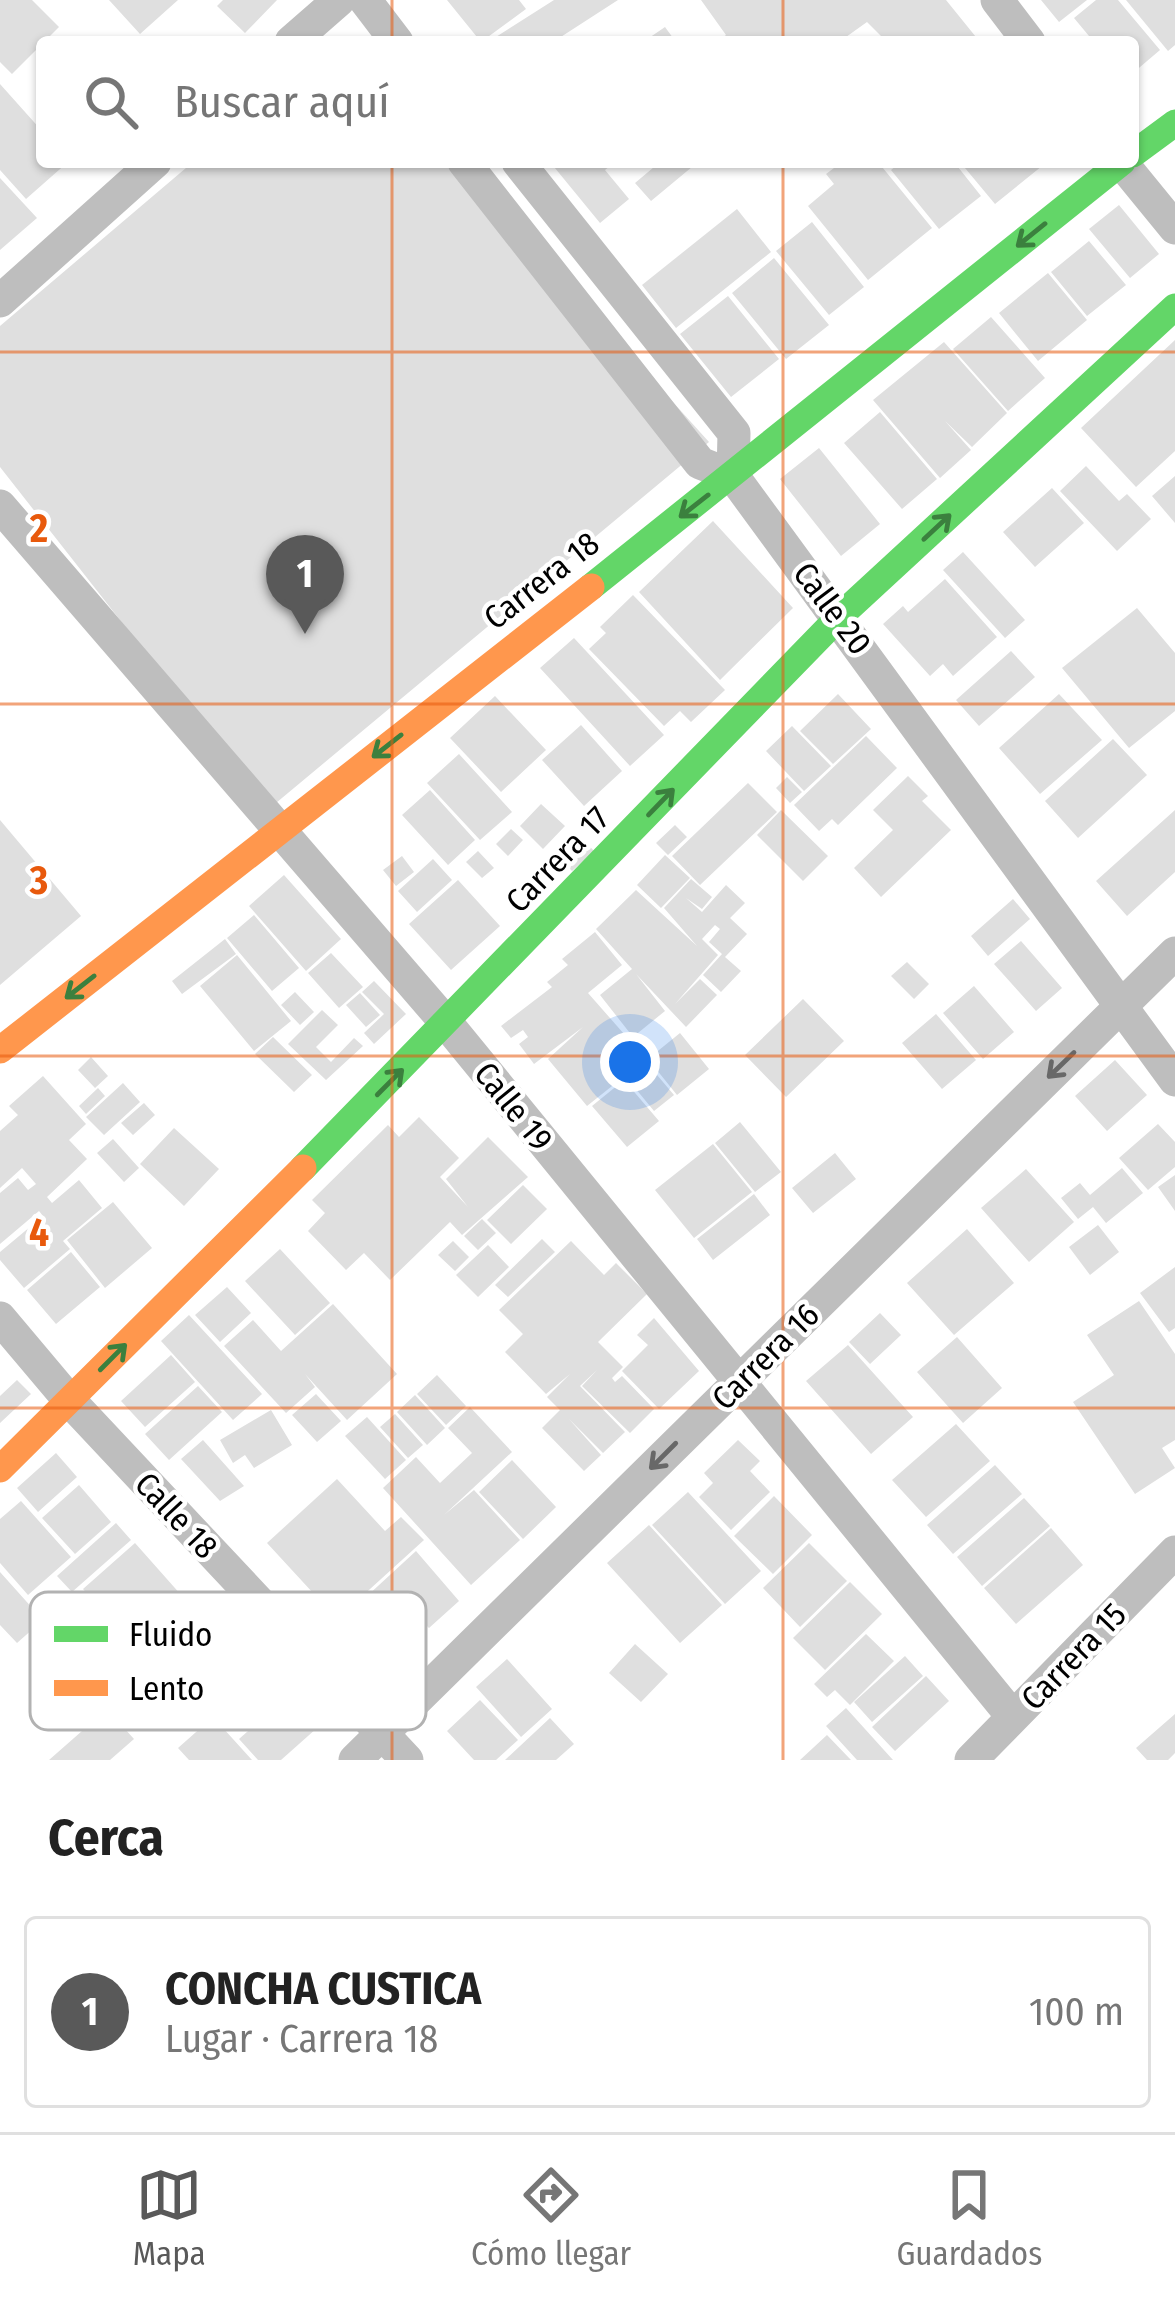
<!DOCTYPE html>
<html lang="es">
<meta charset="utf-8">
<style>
:root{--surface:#fff;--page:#f2f2f2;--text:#222;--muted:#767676;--line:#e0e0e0;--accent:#595959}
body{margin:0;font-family:"Fira Sans Condensed",sans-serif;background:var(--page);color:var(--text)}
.you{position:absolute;left:630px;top:1062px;width:42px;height:42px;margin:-30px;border:9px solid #fff;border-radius:50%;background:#1a73e8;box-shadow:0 0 0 18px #1a73e833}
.badge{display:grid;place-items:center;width:78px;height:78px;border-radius:50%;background:var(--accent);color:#fff;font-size:39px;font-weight:700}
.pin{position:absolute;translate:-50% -99px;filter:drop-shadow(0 3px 6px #0008)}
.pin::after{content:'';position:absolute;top:63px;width:42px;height:36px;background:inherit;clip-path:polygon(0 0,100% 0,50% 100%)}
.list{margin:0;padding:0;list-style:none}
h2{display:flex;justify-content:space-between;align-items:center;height:156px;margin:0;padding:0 48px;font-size:51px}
h2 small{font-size:39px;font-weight:400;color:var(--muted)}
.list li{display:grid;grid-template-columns:78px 1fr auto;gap:36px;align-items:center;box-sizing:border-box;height:192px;margin:0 24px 24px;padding:0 24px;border:3px solid var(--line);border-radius:12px}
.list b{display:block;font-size:45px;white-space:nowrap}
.list p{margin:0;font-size:39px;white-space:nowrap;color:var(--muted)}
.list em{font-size:39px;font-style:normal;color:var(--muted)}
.icon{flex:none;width:66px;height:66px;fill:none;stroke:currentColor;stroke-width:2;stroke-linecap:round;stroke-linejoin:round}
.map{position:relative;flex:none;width:1175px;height:1760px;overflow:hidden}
.search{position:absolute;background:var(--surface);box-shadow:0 3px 9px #0004;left:36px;right:36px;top:36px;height:132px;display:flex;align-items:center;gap:30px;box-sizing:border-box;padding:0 42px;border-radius:12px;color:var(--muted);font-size:45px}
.sheet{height:372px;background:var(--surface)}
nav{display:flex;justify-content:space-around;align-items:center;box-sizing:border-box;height:168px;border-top:3px solid var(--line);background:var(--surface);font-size:33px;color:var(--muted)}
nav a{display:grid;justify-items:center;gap:6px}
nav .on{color:var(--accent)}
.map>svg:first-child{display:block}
</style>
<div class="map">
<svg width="1175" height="1760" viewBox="0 0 1175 1760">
<rect width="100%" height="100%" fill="#fff"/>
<path fill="#dfdfdf" d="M0,0H32L59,27L12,74L0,62Z
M109,0H178L140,34Z
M223,0H277L245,33L217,6Z
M447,0H519L526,9L481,42Z
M554,0H618L553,42H488Z
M701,0H946L980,42H887L867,22L839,42H717L726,35Z
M1041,0H1087L1059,22Z
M1096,0H1118L1160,50L1133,73V42H1094L1074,18Z
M1126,0H1175V45L1168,51Z
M665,27L676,42H643Z
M0,84L42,131V162H68L26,199L0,170Z
M193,162H456L709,442L276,803L262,801L0,467V326Z
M550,162H615L605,170L629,199L600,223Z
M660,162H698L651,201L635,183Z
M842,162H878L932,228L868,280L808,206L834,184L826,174Z
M901,162H954L981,196L939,229L891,170Z
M960,162H1047L995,204Z
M0,178L37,218L0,250Z
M1119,205L1159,254L1130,278L1089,229Z
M737,209L771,252L676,328L642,285Z
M812,222L864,287L829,315L776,251Z
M1089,241L1126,285L1087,316L1051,272Z
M774,258L829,325L786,359L732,293Z
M1048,273L1087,320L1038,361L999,313Z
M728,296L779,359L731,397L680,334Z
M991,317L1045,378L1008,411L953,349Z
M1175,340V451L1136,487L1081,428Z
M944,342L1007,413L972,447L945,421L971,450L940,478L873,400Z
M880,412L937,479L902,509L844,443Z
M819,448L880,524L841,556L780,479Z
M1086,466L1119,501L1127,494L1151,519L1117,551L1060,491Z
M1175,476V523L1152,496Z
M1052,488L1084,523L1035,567L1003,532Z
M713,521L793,608L720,680L639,592Z
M963,552L1025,620L1005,638L943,570Z
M945,579L997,637L953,676L943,664L930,676L883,624L903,606L908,612Z
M633,595L725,690L691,722L680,711L664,726L589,649L606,633L600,627Z
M1137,608L1175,653V711L1129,748L1062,668Z
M574,638L664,735L630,766L540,668Z
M1011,651L1035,677L979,726L956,700Z
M838,694L871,729L833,764L800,731Z
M1059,694L1102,740L1040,794L999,748Z
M495,696L546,750L501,792L450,738Z
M581,725L622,771L584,806L542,760Z
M792,726L831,766L804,791L766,751Z
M866,736L897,768L838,825L832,819L819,831L794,805Z
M1113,739L1147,775L1078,838L1045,801Z
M459,754L512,812L480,840L427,783Z
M908,776L928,796L922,801L951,830L881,897L854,868L893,830L873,810Z
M787,777L802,792L790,803L776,788Z
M748,783L777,812L700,885L672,856Z
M430,790L475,840L448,865L402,815Z
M541,804L565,826L543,849L520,826Z
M781,810L828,856L803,881L757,835Z
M1175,810V872L1127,916L1096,881Z
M0,820L81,916L0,985Z
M675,825L687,837L668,855L656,843Z
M511,829L523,840L508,856L496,844Z
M582,838L594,851L572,871L560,858Z
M478,851L494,868L482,878L466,862Z
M665,855L690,878L661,908L637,885Z
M402,856L414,872L396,886L383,870Z
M433,859L452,880L417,912L398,891Z
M284,875L341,939L306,971L249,906Z
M691,879L712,897L702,909L686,898L702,912L726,885L745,903L730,918L747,934L725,957L741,971L721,992L703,975L722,954L709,942L720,929L715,925L702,939L718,955L675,1004L700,979L717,995L686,1027L636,974L665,1011L633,1037L600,995L632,969L596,929L636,890L697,946L664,908Z
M458,880L500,926L451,970L409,924Z
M1013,899L1030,919L988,956L971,936Z
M254,915L299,968L272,991L227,938Z
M595,932L622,965L588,993L646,1059L587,1106L548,1059L583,1027L534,1064L519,1044L528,1037L523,1030L511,1038L501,1026L552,987L547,982L568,965L562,959Z
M225,939L236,954L182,994L172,981Z
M1021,941L1062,988L1036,1011L994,964Z
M331,953L363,987L339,1008L308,973Z
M237,955L291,1021L254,1051L200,986Z
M907,962L929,984L914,999L891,976Z
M374,981L406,1014L374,1044L364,1033L384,1014L362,992Z
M974,986L1014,1032L983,1059L943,1013Z
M295,992L314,1012L300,1025L281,1005Z
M360,993L380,1015L366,1027L346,1005Z
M803,999L844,1041L786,1097L745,1055Z
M322,1010L338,1025L316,1047L331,1062L354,1038L363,1046L326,1080L288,1044Z
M936,1014L976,1060L942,1089L902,1043Z
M680,1033L709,1069L677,1095L648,1059Z
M273,1037L312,1075L294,1092L255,1054Z
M91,1057L108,1076L95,1088L78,1070Z
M1115,1060L1147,1095L1107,1131L1075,1096Z
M646,1062L674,1095L654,1111L626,1077Z
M43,1076L86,1124L69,1140L87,1159L47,1197L52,1203L79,1180L102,1208L63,1241L70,1249L24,1288L0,1260V1252L43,1216L39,1211L0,1244V1193L18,1178L28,1190L36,1184L22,1168L0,1188V1131L18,1115L9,1106Z
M624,1080L659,1121L627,1147L592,1106Z
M123,1083L140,1102L104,1135L86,1117Z
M98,1088L105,1096L86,1114L79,1106Z
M144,1103L155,1115L133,1135L121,1123Z
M419,1117L459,1158L440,1177L468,1207L446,1179L488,1137L528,1177L462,1235L450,1222L390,1280L364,1253L346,1270L308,1231L325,1213L312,1200L388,1125L399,1137Z
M740,1122L781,1172L755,1192L715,1143Z
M1158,1124L1175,1142V1167L1148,1190L1119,1158Z
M174,1128L219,1169L184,1206L140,1164Z
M113,1139L139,1168L124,1182L97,1153Z
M713,1144L752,1192L694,1238L655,1190Z
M835,1153L856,1179L813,1213L792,1188Z
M1122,1168L1143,1193L1106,1223L1093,1207L1078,1219L1061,1198L1080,1183L1090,1195Z
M1026,1169L1074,1222L1029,1262L981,1208Z
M1175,1175V1211L1158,1187Z
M523,1185L547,1209L511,1244L487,1220Z
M754,1194L770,1215L713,1260L697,1239Z
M113,1202L152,1248L105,1288L67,1240Z
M482,1219L496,1233L478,1250L464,1236Z
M1098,1225L1119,1252L1090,1275L1069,1247Z
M967,1229L1014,1283L954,1335L907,1283Z
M542,1239L555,1252L508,1297L495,1285Z
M453,1241L469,1257L455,1271L438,1255Z
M571,1241L604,1275L616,1263L647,1294L598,1342L623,1367L612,1378L615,1382L622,1376L654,1409L630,1433L582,1386L597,1370L580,1386L625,1432L603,1453L569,1419L601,1455L584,1471L542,1428L560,1410L547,1397L570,1374L546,1394L505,1352L523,1334L499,1310Z
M488,1245L509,1267L478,1297L456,1275Z
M280,1249L330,1303L295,1335L245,1281Z
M71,1252L100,1287L56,1324L27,1290Z
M1175,1267V1328L1169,1332L1140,1293Z
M227,1287L251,1313L220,1342L195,1315Z
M1139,1301L1175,1354V1440L1162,1448L1175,1468L1135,1494L1073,1402L1114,1375L1087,1335Z
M333,1304L397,1374L347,1420L305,1374L315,1387L286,1413L224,1346L253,1320L281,1351Z
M880,1313L901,1335L870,1364L849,1342Z
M189,1315L262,1394L233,1420L161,1341Z
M654,1318L699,1371L659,1409L622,1371L648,1345L637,1335Z
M957,1337L1002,1388L963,1423L917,1372Z
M848,1345L913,1417L871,1454L806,1381Z
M171,1355L195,1382L145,1427L121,1401Z
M437,1375L466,1406L446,1425L417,1394Z
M17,1380L31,1394L0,1423V1396Z
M198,1386L222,1412L169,1460L145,1434Z
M316,1394L341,1421L317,1442L292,1415Z
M415,1395L445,1428L427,1445L397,1412Z
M470,1407L512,1452L444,1515L474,1490L520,1540L471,1585L383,1488L416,1457L440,1483L472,1453L448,1428Z
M271,1410L292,1445L254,1468L245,1455L233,1463L220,1440Z
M395,1414L423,1445L408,1458L380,1427Z
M367,1417L406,1460L385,1479L345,1436Z
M956,1424L990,1461L926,1517L892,1480Z
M203,1440L244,1486L220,1501L181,1459Z
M738,1440L760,1461L750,1471L770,1492L731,1530L699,1497L713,1483L704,1473Z
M56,1453L77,1477L38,1512L17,1488Z
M512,1460L556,1507L523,1539L479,1492Z
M995,1465L1022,1494L953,1554L927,1525Z
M337,1479L385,1531L401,1517L424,1540L337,1619L267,1543Z
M79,1485L111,1522L75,1554L42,1518Z
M688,1492L761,1571L725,1604L652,1525Z
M774,1496L812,1535L773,1574L734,1536Z
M1024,1498L1050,1526L982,1586L957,1557Z
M21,1501L71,1557L28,1595L0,1563V1519Z
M116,1523L131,1540L72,1592L57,1576Z
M649,1525L722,1605L680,1643L607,1563Z
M1051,1528L1083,1565L1016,1624L984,1588Z
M135,1543L182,1596L141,1632L116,1605L105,1614L83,1589Z
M809,1543L847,1581L800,1627L763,1588Z
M416,1551L459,1601L429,1628L404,1604L361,1643L341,1620Z
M0,1572L43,1620L17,1643L0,1625Z
M850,1582L882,1614L825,1670L793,1638Z
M405,1608L427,1631L386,1669L364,1645Z
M866,1634L894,1661L850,1705L835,1690L827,1697L814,1684Z
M635,1644L668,1674L641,1702L609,1673Z
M905,1656L923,1676L872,1722L854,1702Z
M507,1659L552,1709L521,1737L476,1687Z
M926,1676L949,1701L895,1751L872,1727Z
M273,1678L317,1728L281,1760H258L239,1739L264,1717L248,1700Z
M480,1700L518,1740L496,1760H474L447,1731Z
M846,1708L893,1760H857L826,1726Z
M107,1709L134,1739L110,1760H49Z
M1175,1714V1753L1168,1760H1147L1136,1748Z
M213,1717L252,1760H189L178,1748Z
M550,1718L574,1744L556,1760H505Z
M827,1735L851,1760H800Z"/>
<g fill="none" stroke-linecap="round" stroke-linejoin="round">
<path stroke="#bebebe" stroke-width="33" d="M365,0L397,42
M997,0L1029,42
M291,42L339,0
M464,162L700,463L733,476L1175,1080
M518,162L734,433L733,476
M1121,162L1175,228
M0,301L155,162
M0,506L448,1025L1013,1717
M0,1318L69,1400L407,1760
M355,1760L1175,953
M971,1760L1175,1552"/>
<path stroke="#63d668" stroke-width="27" d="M1133,154L1175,123
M591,587L1122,162
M303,1168L840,616L1175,307"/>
<path stroke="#ff974d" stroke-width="27" d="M0,1050L591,587
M0,1469L303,1168"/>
</g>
<defs><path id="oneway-shaft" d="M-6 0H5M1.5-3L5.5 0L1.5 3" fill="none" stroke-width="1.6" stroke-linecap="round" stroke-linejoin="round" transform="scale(3)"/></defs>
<g stroke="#3b803e">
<use href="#oneway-shaft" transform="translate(1031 235) rotate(141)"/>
<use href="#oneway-shaft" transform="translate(694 506) rotate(142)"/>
<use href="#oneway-shaft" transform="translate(937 527) rotate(-43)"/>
<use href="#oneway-shaft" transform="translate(387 746) rotate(142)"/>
<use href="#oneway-shaft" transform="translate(661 802) rotate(-46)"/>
<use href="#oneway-shaft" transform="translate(80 987) rotate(142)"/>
<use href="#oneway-shaft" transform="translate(390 1082) rotate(-45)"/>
<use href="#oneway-shaft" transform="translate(113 1357) rotate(-45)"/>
</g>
<g stroke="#686868">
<use href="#oneway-shaft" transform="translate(1061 1065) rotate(136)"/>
<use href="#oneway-shaft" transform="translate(663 1456) rotate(135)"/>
</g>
<path fill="none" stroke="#e8590c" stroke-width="3" stroke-opacity="0.55" d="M392,0V42M783,0V42M392,162V1760M783,162V1760M0,352H1175M0,704H1175M0,1056H1175M0,1408H1175"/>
<g text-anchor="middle" stroke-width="9" stroke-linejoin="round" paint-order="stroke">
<g font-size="33" fill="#000" stroke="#fff">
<text transform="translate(541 580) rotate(-38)" y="12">Carrera 18</text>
<text transform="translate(833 608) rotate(53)" y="12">Calle 20</text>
<text transform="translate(557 859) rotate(-46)" y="12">Carrera 17</text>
<text transform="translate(514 1106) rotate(51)" y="12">Calle 19</text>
<text transform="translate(765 1356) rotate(-45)" y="12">Carrera 16</text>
<text transform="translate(177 1515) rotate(47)" y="12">Calle 18</text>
<text transform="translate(1073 1656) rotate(-46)" y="12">Carrera 15</text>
</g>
</g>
<rect x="30" y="1592" width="396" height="138" rx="18" fill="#fff" stroke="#b2b2b2" stroke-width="3"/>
<rect x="54" y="1626" width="54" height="16" fill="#63d668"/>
<rect x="54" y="1680" width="54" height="16" fill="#ff974d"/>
<g font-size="33" fill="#000">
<text x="129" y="1646">Fluido</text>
<text x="129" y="1700">Lento</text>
</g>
<g font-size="39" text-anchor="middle" font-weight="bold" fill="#e8590c" stroke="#fff" stroke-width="9" stroke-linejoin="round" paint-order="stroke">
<text x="39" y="542">2</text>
<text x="39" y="894">3</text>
<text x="39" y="1246">4</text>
</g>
</svg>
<div class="you"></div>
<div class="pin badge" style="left:305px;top:634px">1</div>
<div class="search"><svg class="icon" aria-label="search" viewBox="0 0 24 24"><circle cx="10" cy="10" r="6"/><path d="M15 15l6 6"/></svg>Buscar aquí</div>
</div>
<section class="sheet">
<h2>Cerca<small></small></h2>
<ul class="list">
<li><span class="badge">1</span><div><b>CONCHA CUSTICA</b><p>Lugar · Carrera 18</p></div><em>100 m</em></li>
</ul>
</section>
<nav>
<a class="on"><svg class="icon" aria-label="map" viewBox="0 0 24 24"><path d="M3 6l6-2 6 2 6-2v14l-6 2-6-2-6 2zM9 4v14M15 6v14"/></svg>Mapa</a>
<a><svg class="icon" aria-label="directions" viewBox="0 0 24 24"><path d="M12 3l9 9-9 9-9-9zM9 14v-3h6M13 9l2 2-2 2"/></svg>Cómo llegar</a>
<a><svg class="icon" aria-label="saved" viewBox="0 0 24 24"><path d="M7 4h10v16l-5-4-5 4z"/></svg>Guardados</a>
</nav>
